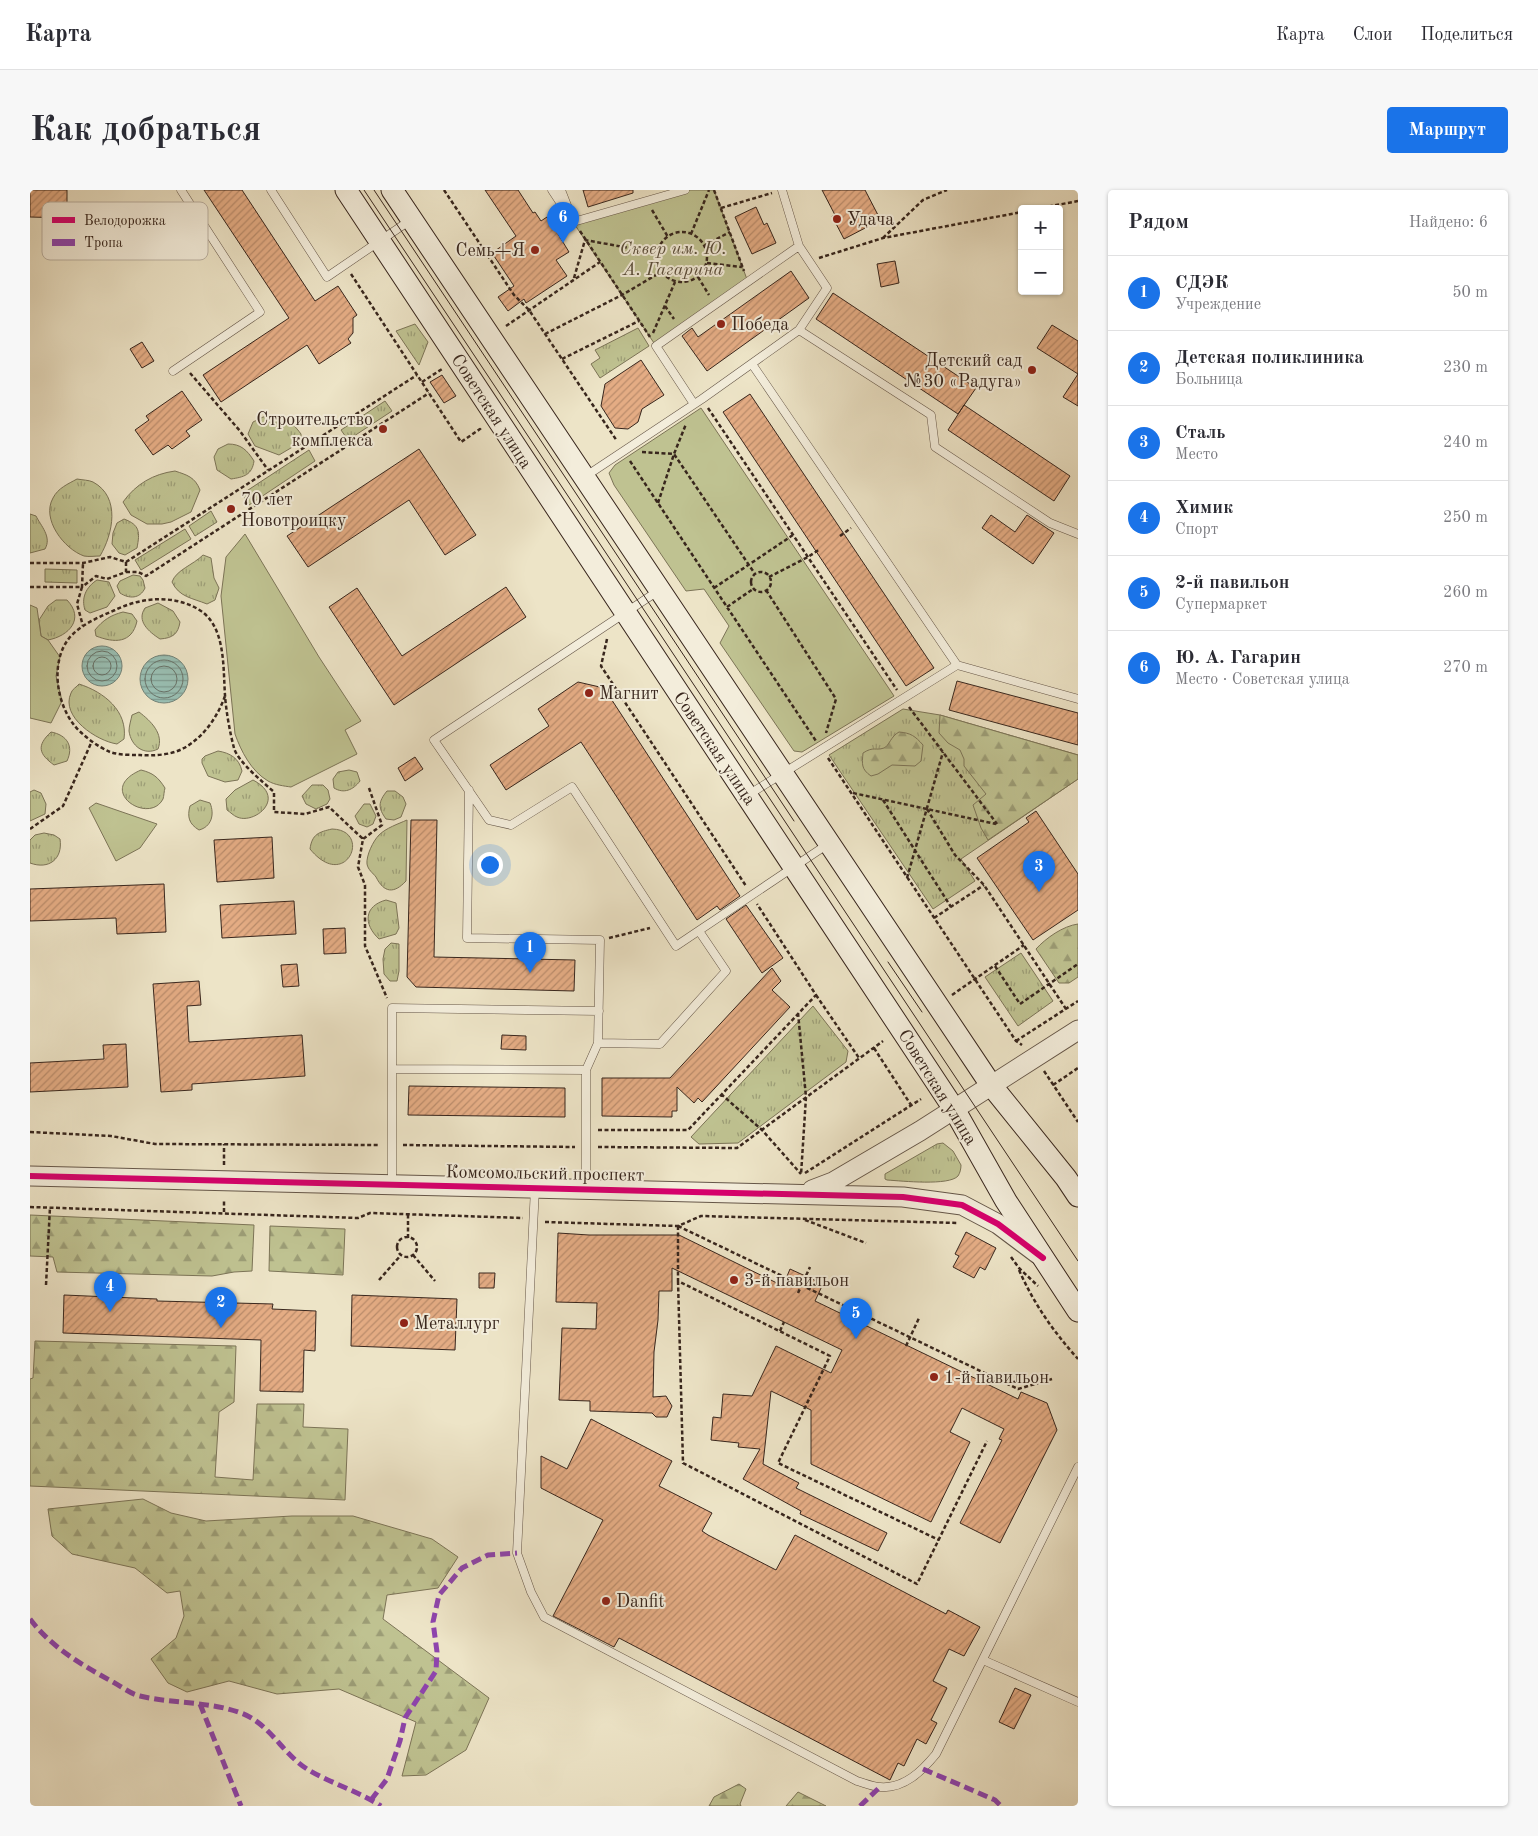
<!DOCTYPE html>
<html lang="ru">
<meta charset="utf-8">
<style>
:root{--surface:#fff;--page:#f7f7f7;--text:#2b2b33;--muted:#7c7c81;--line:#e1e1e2;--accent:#1a73e8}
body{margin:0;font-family:"Old Standard TT",serif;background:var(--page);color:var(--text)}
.controls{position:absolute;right:15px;top:15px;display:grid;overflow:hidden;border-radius:5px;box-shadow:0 1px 4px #0004}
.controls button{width:45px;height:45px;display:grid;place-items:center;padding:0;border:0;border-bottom:1px solid var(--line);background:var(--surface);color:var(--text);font:25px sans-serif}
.you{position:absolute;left:459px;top:674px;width:18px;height:18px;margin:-12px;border:4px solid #fff;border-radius:50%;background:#1a73e8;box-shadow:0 0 0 8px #1a73e833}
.badge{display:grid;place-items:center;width:32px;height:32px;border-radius:50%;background:var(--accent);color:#fff;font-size:16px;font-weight:700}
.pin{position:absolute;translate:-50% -41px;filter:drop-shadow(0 1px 2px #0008)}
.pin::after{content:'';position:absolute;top:26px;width:18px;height:15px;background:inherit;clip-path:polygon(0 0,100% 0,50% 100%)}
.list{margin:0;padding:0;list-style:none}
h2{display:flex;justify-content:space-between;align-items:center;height:65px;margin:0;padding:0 20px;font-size:21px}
h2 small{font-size:16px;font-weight:400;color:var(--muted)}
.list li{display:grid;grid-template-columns:32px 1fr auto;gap:15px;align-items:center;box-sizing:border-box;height:75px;padding:0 20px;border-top:1px solid var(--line)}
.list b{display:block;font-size:19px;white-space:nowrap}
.list p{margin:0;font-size:16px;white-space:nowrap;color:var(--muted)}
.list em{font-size:16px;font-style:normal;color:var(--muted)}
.map{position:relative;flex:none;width:1048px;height:1616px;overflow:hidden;border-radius:5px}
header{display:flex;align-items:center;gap:30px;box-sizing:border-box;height:70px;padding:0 25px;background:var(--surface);border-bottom:1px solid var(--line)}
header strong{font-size:24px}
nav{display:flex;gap:28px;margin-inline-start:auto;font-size:18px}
.intro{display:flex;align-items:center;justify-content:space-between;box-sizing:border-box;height:120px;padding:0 30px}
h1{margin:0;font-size:35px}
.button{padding:12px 22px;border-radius:5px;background:var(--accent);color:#fff;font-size:18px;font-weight:700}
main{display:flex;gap:30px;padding:0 30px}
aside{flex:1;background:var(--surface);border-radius:5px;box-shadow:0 1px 4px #0004}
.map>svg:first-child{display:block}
</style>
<header>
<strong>Карта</strong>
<nav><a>Карта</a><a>Слои</a><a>Поделиться</a></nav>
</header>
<div class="intro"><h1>Как добраться</h1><a class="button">Маршрут</a></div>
<main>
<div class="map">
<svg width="1048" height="1616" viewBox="0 0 1048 1616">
<defs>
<pattern id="grass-tufts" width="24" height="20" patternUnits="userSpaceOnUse" patternTransform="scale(1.25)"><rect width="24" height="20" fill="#bfc291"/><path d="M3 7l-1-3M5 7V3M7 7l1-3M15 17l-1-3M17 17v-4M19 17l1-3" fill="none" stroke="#9c9d76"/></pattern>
<pattern id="forest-firs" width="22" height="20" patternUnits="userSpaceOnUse" patternTransform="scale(1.25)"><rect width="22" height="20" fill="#bfc291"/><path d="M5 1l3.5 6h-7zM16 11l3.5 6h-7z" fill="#9c9d76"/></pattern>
<pattern id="water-rules" width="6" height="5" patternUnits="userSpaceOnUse" patternTransform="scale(1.25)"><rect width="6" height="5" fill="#99bfb3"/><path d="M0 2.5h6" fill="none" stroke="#7e9b91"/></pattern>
<pattern id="building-hatch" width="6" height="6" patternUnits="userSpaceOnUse" patternTransform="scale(1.25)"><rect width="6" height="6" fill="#e4ac84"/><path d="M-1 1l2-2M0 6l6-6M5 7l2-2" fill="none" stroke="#ba8c6b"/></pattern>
</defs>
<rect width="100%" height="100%" fill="#ede4c7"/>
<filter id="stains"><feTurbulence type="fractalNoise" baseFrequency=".004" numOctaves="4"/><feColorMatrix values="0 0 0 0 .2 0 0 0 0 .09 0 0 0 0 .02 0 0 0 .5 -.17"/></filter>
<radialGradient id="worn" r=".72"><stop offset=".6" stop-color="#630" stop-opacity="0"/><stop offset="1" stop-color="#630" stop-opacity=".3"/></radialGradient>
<path fill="url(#grass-tufts)" stroke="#7c7457" d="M385,134L398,152L389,175L366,141Z
M608,138L619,156L570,188L561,174L570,168L565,160Z
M355,211L362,221L318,250L311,240Z
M233,227C252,226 260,229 271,244V252L249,265L225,256L218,244L223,232Z
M198,254C211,254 217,260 224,271C222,285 214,287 201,289L187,280L184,267L188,259Z
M279,260L285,271L219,315L212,304Z
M145,281C157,285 165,287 170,300L161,322L141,332L132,334H117L101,325L93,312C106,294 123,284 145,281Z
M47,289C52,290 59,290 63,292C91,307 83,344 70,366C65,366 59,367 54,366C34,359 11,329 23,308C28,298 38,294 47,289Z
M181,321L187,332L165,346L159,336Z
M0,324L6,326C11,336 22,347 15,359L0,363Z
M94,329C110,335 110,342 107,358L95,365L89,363L82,354L83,343L87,333Z
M155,339L161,349L111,380L105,370Z
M173,365L181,368L184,388L189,398L185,410L177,414C162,408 149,407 142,392C146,380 163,375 173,365Z
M15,379L47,380V393L15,392Z
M103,385L110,386L113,390L115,398C110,409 99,409 90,403L87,396L90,391Z
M67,390L79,392L85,406L77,417L60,423L55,420C51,408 56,397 67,390Z
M26,410H37C55,429 39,446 18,450L11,446L9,430L18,416Z
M128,413L143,421L150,432C148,444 143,448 130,449C119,442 106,431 115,418Z
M93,422L102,424L107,431C102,454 84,453 66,446L65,440C73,430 81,425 93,422Z
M49,494C74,502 98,521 94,549L87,554C67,551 30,527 41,503C42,499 47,497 49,494Z
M873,519L910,525L1048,565V589L931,669L945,691L903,719L799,565Z
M109,522C121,531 134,544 128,559C114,566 101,556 99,541C99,536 101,530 102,525Z
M21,542C37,545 44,556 37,571L24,575C9,564 6,556 21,542Z
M188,561C200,563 209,568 212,581L208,590L195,592L178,586L172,573V569L175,566Z
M111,580C123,583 128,587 135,598C134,601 134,606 133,609C119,636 64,600 111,580Z
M319,580L327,582L330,591C323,600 314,604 304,598L303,589L308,582Z
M223,590C258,608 224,635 207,627C204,626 200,622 197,620L196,609L205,600Z
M282,595H293L298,600L300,609L297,614L286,619L276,614L272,606Z
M4,600L11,603L16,614L15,624L0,631V602Z
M357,601H365L373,607L376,614L371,627L364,630L356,629C348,618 348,612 357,601Z
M170,610L180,613C185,625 181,637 169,640C159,634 157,627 160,616Z
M334,614H340L346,626L343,634L337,637L329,634L325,626Z
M377,630L376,691C364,704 354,703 346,687C343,683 338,680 337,674C336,666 343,651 349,645C356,638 368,634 377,630Z
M302,639C343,640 316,703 280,659C282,644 289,642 302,639Z
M14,643L24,645L30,649C33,669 19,680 0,673V650L5,645Z
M356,710L366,713L369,738L366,744L349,749C333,734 334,716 356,710Z
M361,753L369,754V781L367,791H360L354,784L353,769L355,759Z
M991,763L1023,811L988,836L955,787Z
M783,816L818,861L816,872L708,953L669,954L661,947Z
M913,953L923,961L931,975C931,979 930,983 928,986C919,996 872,991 857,990L855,989V984L907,954Z"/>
<path fill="url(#forest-firs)" stroke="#7c7457" d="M910,525L1048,565V589L958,650L951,638L943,615L956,604L934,576V569L930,560L918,553L909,543Z
M869,542C881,543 885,546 893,555L891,571L885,576L862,575L848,584L841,586C831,579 832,574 833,563C844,556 845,561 854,558C859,556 861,546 869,542Z
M1048,734V787L1039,793H1029L1006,759C1016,748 1033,736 1048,734Z
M0,1025L224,1035L222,1081L204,1082L182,1086L27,1082L23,1067L0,1066Z
M240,1036L315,1039L313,1085L239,1081Z
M5,1151L206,1156L204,1212L189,1222L185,1287L223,1290L227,1214H274L273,1237L318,1239L315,1310L0,1296V1189L3,1188Z
M113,1309L141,1323L176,1331L262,1326H323L402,1349L428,1367L408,1398L357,1405L353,1429L459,1508L436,1560L396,1585L372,1586L386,1532L309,1499L247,1504L199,1491L157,1502L138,1493L121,1469L146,1448L154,1426L150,1401L137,1403L105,1378L42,1364L22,1346L18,1319Z
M709,1594L716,1599L710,1614L711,1616H679L684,1607Z
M768,1602L796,1616H756Z"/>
<path fill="#bfc291" stroke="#7c7457" d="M655,0H684L718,92L626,156L543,32Z
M671,218L864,506L772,562L764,561L690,453L699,436L674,399L656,401L584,295L579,283L585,275Z
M215,344L289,467L331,531L315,540L327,564L261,597C254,596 245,595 238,591C221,581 211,561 205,544L191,406L196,367Z
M0,415L7,418L11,446L18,450L30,467L26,486L32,511L21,533L0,528Z
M66,613L127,634L110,658L86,671L59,618Z"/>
<path fill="url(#water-rules)" stroke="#728277" d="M52 476a20 20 0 1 1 40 0a20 20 0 1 1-40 0Z
M110 489a24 24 0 1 1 48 0a24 24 0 1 1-48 0Z"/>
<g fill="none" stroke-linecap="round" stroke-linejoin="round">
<path stroke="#687268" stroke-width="1" d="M57 476a15 15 0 1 1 30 0a15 15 0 1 1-30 0Z
M63 476a9 9 0 1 1 18 0a9 9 0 1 1-18 0Z
M115 489a19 19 0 1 1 38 0a19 19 0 1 1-38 0Z
M121 489a13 13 0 1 1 26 0a13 13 0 1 1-26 0Z"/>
</g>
<path fill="url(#building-hatch)" stroke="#38261d" d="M0,0H37V28L0,27Z
M174,0H212L285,111L308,96L327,125L323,128V143L318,149L321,153L289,174L277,155L191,212L173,185L259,128Z
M455,0H488L503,23L505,22L511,31L517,27L522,34L524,32L531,42L528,44L539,62L526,70L537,86L496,113L494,109L478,121L468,107L484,96L462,63L486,46Z
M553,0H603V3L558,17Z
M792,0H835L848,25L836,31L839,36L814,49L802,26L805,25Z
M726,17L734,35L737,33L746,53L722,64L705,27Z
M865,71L869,93L851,97L847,74Z
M761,81L779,108L677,181L652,146L662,138L668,147Z
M803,103L946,198L928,224L786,129Z
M1022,135L1048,151V216L1033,207L1048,184L1007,158Z
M112,152L124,171L112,178L100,159Z
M611,170L634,205L612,219L608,232L598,239L585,238L571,216L575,194Z
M412,185L426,206L414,213L400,192Z
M152,201L172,230L156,241L160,246L142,259L138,255L123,265L105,240L119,230L116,226Z
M720,204L904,478L876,496L693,222Z
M934,215L1040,286L1024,311L918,240Z
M389,259L446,345L415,365L379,310L278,377L257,346Z
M961,325L985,342L997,325L1024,343L1003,374L952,338Z
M476,397L496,427L364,515L299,417L327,398L372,466Z
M927,491L1048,523V555L919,520Z
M548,492L574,498L710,706L690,720L687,716L667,730L551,552L476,600L460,575L519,536L508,519Z
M385,567L393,579L375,591L368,578Z
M1006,621L1048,684V720L1003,750L947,668L999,632L996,628Z
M381,630H407L404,767L545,770L544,801L386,797L377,787Z
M242,647L244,688L187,692L184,650Z
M134,694L136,742L87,744L86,728L0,731V699Z
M264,711L266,744L192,748L190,715Z
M716,715L753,768L732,783L696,729Z
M315,738L316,763L294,764L293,739Z
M267,774L269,796L253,797L251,775Z
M742,778L751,791L742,800L760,817L672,912L668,908L664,913L647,897V921H642V927L572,926V888H640Z
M169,791L171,815L157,816L159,852L272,845L275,886L162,894V900L131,902L123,794Z
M472,845L496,846V860L471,859Z
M96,854L98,897L0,902V873L74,869L73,855Z
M379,896L535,898V927L378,925Z
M936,1042L966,1058L955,1080L950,1077L944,1088L923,1077L929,1066L925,1064Z
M528,1043L559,1045H649L753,1096L760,1079L793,1094L785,1111L988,1209L991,1202L1017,1213L1027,1240L970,1353L930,1333L972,1250L969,1249L974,1239L932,1218L920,1242L940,1252L901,1332L781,1274V1220L741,1201L733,1274L769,1293L766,1298L857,1343L848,1361L770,1324L771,1321L713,1289L730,1259L708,1257L709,1253L681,1250L683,1227L691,1228L693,1204L722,1206L746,1156L801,1183L812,1160L642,1078V1101H629L628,1130L624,1162L623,1207L636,1206L642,1216L637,1227H626L622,1223L560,1221V1211L529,1210L532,1138L566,1139L567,1113L526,1112Z
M449,1083H465L464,1098H449Z
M34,1105L127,1109V1111L243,1114L242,1119L286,1121L285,1161L274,1160L273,1202L230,1201L231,1150L33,1143Z
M322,1105L427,1109L425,1160L321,1156Z
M561,1229L642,1271L629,1296L682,1323L672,1341L678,1345L746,1380L765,1345L916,1424L918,1420L950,1437L934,1466L919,1459L903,1491L917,1498L901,1530L907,1533L896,1554L887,1549L874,1576L868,1573L860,1590L589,1448L584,1457L523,1426L573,1330L511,1298V1266L537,1279Z
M985,1498L1001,1505L984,1539L969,1532Z"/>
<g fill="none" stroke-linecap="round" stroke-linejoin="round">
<defs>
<path id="service" d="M241,0L297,87L382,29
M522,0L543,32
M531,0L538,18
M543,32L655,0
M769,140L901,225L905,257L1020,333L1048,344
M722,174L927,475L1048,509
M143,181L230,122L151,0
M664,214L626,156L769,56
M556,286L672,209L769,140L797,98L769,56L752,0
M628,401L404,550L459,630L481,635L542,597L646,756L798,654
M439,600L437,748L570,750L568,853L556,880V999
M718,605L927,475
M568,853L630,854L696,781L669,741
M362,879L556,880
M362,994V818L569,821
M505,998L487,1363L501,1402L514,1427L827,1591C834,1593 843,1597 850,1597C874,1599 892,1581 906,1564L1048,1277
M953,1470L1048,1512"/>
<path id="tertiary" d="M0,986L873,1007L932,1015L968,1034L1008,1064
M782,1000L803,992L890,941L1048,840"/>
<path id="secondary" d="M316,0L924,919L976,1011L1048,1121
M362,0L961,895L1036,988L1048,1006"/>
</defs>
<use href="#service" stroke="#655648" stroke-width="9"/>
<use href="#tertiary" stroke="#655648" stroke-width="21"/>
<use href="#secondary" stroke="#38261d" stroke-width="23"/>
<path stroke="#38261d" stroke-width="2.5" stroke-dasharray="4 2.5" stroke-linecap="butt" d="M414,0L484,105L499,120L587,251
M684,0L714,81
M691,18L742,3
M1006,19L1048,11
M622,20L638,47
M550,41L620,147
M627 67a25 25 0 1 1 50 0a25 25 0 1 1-50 0Z
M661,44L679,0
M853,48L893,10L917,0
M675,55L700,42
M789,68L853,48L992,22
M677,73L712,77
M321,84L431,252L450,239L452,242
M668,87L679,105
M544,88L555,50L627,63
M635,116L644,129
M476,136L570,72
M623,143L645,92
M515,144L592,105L631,82
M532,169L609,131
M160,183L210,241L238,280
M392,192L412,179
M678,218L867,500
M612,262L644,264L725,384
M600,271L786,551
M628,313L644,264L656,234
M810,346L821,338
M96,372L387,185
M0,373H53L80,367L96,372V382L77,389L66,386L52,397L53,373
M96,382H108L116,386L399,203
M721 392a10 10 0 1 1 20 0a10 10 0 1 1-20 0Z
M739,387L778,367L790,359
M0,397H52L47,414L53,436
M684,398L763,345
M736,400L806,509L796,543
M697,417L723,399
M577,449L571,476L716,696
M195,506C188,526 174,547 154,558C142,565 124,566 110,565C101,565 89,565 80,562C68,557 52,545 44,535C26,512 20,471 40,447C52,434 69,427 85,420C112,407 145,404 171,421C196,438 193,479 195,505C196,521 200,543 204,558C208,572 233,592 244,602V622L275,624L299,617L333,649
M879,517L967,634
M798,568L986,851L992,855
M339,598L352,635L333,649L328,677L335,695V756L357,808
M823,603L966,634
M853,610L921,717
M897,619L925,665L954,695L1036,819
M0,639L33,616L62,551
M877,688L913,562
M904,728L954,695
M579,748L620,738
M965,776L990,814L1048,774
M786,805L829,868
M922,805L994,755
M768,823L776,907L771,985
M986,851L1048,811
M844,858L881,915
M1014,881L1048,932
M1023,895L1048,878
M691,904L732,940L771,984
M568,940H658L786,805L727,714
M0,942L81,946L125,954L350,955
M373,955L545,957
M568,957L707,958L853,851
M194,975V954
M775,983L891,909
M0,1017L328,1028L340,1023L493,1028
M194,1022V1009
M775,1030L836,1053
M515,1032L648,1036L671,1026L928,1033
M648,1036V1091L800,1166L748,1273L909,1350
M648,1036L988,1199L1022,1189
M367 1057a10 10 0 1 1 20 0a10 10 0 1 1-20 0Z
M378,1048V1025
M383,1065L405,1091
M981,1067L989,1078L1008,1096
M989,1080C1004,1114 1023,1141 1048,1169
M349,1090L371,1065
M648,1091L653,1273L887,1394L957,1251
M16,1095L20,1017
M768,1103L780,1077
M750,1141L754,1132
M876,1156L889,1128"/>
<use href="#service" stroke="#f3eddb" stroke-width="8"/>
<use href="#tertiary" stroke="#f3eddb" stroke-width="19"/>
<use href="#secondary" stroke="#f3eddb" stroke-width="21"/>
<path stroke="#38261d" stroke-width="1" d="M334,0L1048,1071
M344,0L764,631
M858,772L892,822"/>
<path stroke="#8e44ad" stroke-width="5" stroke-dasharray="10 5" stroke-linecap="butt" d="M0,1429C22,1458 52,1475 83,1492C92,1497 101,1504 110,1506C143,1514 179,1511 211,1523C239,1533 252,1563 277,1579C300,1593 328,1601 351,1616
M170,1514L211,1616
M893,1579L965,1610L971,1616
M341,1610L357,1589L370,1551L375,1528L406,1481L407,1462L403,1432L409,1405L432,1378L458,1365L487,1363
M830,1616L850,1597"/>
<defs>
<path id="cycleway" d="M0,986L873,1007L932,1015L968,1034L1013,1068"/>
</defs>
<use href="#cycleway" stroke="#f3eddb" stroke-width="9"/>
<use href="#cycleway" stroke="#d6006c" stroke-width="6"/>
</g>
<g fill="#8f2418" stroke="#f3eddb" stroke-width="2">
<circle cx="807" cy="29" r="5"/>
<circle cx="505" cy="60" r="5"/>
<circle cx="691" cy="134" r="5"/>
<circle cx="1002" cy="180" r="5"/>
<circle cx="353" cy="239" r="5"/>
<circle cx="201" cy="319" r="5"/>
<circle cx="559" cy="503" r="5"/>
<circle cx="704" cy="1090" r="5"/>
<circle cx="374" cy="1133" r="5"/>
<circle cx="904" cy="1187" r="5"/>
<circle cx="576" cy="1411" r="5"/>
</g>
<g text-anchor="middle" stroke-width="4" stroke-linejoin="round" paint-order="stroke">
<g font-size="18" fill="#38261d" stroke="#f3eddb" text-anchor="start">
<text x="817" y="35">Удача</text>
<text x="495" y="66" text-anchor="end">Семь+Я</text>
<text x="701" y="140">Победа</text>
<text x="992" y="176" text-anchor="end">Детский сад<tspan x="992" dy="21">№30 «Радуга»</tspan></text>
<text x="343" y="235" text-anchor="end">Строительство<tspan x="343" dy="21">комплекса</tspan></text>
<text x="211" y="315">70 лет<tspan x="211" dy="21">Новотроицку</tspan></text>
<text x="569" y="509">Магнит</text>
<text x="714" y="1096">3-й павильон</text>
<text x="384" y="1139">Металлург</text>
<text x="914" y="1193">1-й павильон</text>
<text x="586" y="1417">Danfit</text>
</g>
<g font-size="18" font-style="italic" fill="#5a4d3a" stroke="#f3eddb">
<text x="643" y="64">Сквер им. Ю.<tspan x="643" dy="21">А. Гагарина</tspan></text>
</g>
<g font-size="18" fill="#38261d" stroke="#f3eddb">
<text transform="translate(462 221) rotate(57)" y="6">Советская улица</text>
<text transform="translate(685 558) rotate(56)" y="6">Советская улица</text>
<text transform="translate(908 897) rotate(58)" y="6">Советская улица</text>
<text transform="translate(515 983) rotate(1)" y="6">Комсомольский проспект</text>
</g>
</g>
<rect x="12" y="12" width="166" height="58" rx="8" fill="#f3eddb" stroke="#bbb1a2" stroke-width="1"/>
<rect x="22" y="27" width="23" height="6" fill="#d6006c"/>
<rect x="22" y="49" width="23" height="7" fill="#8e44ad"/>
<g font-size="14" fill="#38261d">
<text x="54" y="35">Велодорожка</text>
<text x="54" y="57">Тропа</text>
</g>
<rect width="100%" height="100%" filter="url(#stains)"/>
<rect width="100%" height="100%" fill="url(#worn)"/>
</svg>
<div class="controls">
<button>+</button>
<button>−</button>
</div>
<div class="you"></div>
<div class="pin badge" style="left:500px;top:783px">1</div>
<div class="pin badge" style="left:191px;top:1138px">2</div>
<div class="pin badge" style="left:1009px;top:702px">3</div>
<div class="pin badge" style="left:80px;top:1122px">4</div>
<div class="pin badge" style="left:826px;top:1149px">5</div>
<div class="pin badge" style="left:533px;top:53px">6</div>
</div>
<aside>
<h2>Рядом<small>Найдено: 6</small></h2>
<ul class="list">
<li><span class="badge">1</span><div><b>СДЭК</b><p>Учреждение</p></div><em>50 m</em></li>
<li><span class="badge">2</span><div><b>Детская поликлиника</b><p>Больница</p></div><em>230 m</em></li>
<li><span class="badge">3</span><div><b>Сталь</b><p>Место</p></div><em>240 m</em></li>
<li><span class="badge">4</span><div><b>Химик</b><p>Спорт</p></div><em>250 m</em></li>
<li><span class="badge">5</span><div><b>2-й павильон</b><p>Супермаркет</p></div><em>260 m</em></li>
<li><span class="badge">6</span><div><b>Ю. А. Гагарин</b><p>Место · Советская улица</p></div><em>270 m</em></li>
</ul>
</aside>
</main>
